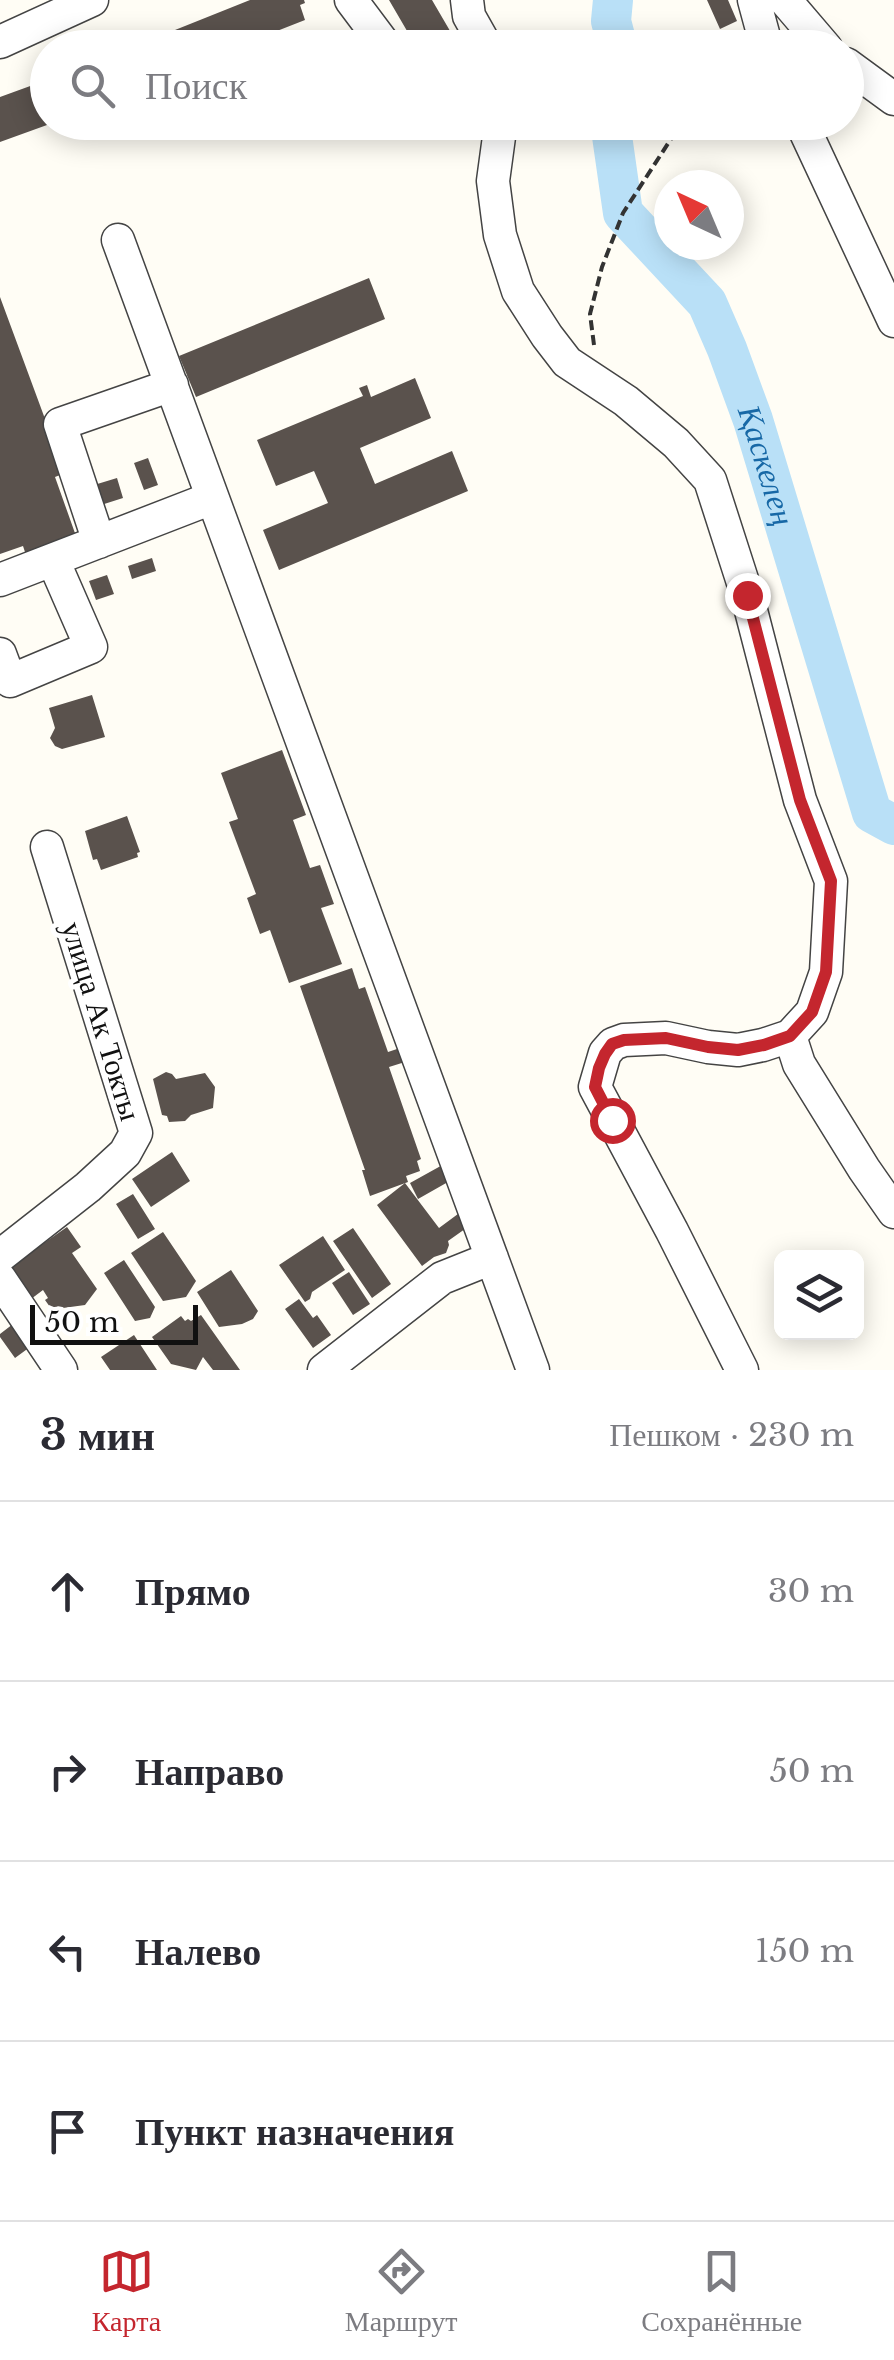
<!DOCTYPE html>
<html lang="ru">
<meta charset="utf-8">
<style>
:root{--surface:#fff;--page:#f7f7f7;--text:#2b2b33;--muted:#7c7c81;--line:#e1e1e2;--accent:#c4262e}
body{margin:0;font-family:"Libre Baskerville",serif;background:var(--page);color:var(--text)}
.controls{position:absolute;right:30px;bottom:30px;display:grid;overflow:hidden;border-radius:15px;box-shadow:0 5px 25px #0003}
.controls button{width:90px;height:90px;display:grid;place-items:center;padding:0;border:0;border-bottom:2px solid var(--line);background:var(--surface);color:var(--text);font:50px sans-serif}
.compass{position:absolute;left:654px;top:170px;width:90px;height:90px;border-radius:50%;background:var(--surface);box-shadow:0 5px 25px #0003;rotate:316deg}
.scale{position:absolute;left:30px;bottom:25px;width:168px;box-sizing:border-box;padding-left:10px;border:5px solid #111;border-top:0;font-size:28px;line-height:35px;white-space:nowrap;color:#111;-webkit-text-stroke:8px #fff;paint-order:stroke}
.stop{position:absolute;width:30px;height:30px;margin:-22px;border:8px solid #c4262e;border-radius:50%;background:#fff}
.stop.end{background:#c4262e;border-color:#fff;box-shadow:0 2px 10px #0008}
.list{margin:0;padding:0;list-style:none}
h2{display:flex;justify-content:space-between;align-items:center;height:130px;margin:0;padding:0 40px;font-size:42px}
h2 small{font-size:32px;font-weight:400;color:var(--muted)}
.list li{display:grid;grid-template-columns:65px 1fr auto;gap:30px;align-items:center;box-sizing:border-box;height:180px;padding:0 40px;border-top:2px solid var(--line)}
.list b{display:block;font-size:38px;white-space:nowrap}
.list em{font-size:32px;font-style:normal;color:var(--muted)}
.icon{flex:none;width:55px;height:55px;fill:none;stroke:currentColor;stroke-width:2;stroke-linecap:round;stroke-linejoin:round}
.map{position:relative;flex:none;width:894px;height:1370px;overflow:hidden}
.search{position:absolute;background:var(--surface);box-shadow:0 5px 25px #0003;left:30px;right:30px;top:30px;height:110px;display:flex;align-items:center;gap:25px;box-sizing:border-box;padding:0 35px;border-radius:55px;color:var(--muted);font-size:38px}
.sheet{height:850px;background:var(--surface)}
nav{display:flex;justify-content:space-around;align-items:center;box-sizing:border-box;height:140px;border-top:2px solid var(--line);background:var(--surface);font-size:28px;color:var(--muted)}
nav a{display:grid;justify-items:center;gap:5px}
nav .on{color:var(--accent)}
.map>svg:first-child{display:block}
</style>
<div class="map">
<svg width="894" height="1370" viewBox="0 0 894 1370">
<rect width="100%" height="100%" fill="#fffdf5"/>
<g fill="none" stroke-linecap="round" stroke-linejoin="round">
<g stroke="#b9e0f7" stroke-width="40">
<path d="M613,0L611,21L618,48"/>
<path id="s1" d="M610,122L623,213L707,303L727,349L753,420L872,813L894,825"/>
</g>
</g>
<path fill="#5a524d" d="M250,0H304L305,3L300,5L305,20L234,48H130Z
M389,0H432L460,48H417Z
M707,0H728L737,21L720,29Z
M33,85L47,125L0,142V97Z
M369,278L385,319L196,397L179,356Z
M0,297L65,473L55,477L76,536L26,555L23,546L0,554Z
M415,378L431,418L360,448L375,484L452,451L468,491L279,570L263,530L328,503L314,471L276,486L257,440L363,396L359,388L367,385L371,397Z
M148,458L158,485L144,490L134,463Z
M117,478L123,498L101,505L94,485Z
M152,558L156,571L132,579L128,566Z
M107,575L114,594L96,600L89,581Z
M92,695L105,737L62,749L55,746L50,738L55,728L49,708Z
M282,750L306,815L293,820L310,868L320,865L334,904L321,908L342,964L289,983L270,930L260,934L247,898L256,894L229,822L238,819L221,773Z
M127,816L140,852L137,853L138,857L101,870L97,859L93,860L85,831Z
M352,968L359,989L365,987L388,1052L400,1048L405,1062L389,1067L421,1159L417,1161L420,1171L406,1176L408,1182L370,1196L362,1170H365L300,986Z
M166,1072L172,1074L176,1079L205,1073L215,1087L213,1108L191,1115L185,1121L169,1122L167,1116L162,1115L153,1079Z
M172,1152L190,1181L151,1207L132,1179Z
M446,1163L455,1178L418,1199L410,1183Z
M405,1183L439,1228L462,1211L472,1224L448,1241L449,1245L446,1253L434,1257L422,1266L377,1205Z
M133,1194L155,1229L138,1239L116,1204Z
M67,1227L81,1247L72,1253L97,1289L85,1305L63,1308L55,1314L45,1300L48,1298L43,1290L31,1299L8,1268Z
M353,1228L391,1284L372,1298L333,1241Z
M163,1232L196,1281L186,1297L163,1301L131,1253Z
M323,1236L345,1270L312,1292L310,1299L305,1302L279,1265Z
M124,1260L155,1307L150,1318L135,1321L104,1273Z
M231,1270L258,1311L253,1319L242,1324L219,1327L197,1292Z
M349,1272L370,1304L353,1315L332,1283Z
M299,1299L313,1318L317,1315L331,1335L313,1348L285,1309Z
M201,1315L240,1370H213L203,1357L196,1370L171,1364L152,1337L181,1316L185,1321L188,1319L191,1321Z
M13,1324L30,1347L15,1358L0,1337V1334Z
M134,1335L157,1370H110L101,1357Z"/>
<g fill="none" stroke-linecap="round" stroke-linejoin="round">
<defs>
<path id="minor" d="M351,0L387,48
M467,0L469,16L487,48
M754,0L767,48
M785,0L826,48
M0,42L92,0
M846,64L894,99
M501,122L493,181L500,235L518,291L547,336L567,362L626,401L676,443L710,480L747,595L800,800L831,881L826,972L812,1012L790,1036L763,1045L738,1050L708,1047L666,1038L624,1040L613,1044L605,1053L595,1087L672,1231L742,1370
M801,122L894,321
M118,240L533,1370
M99,542L60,424L172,385
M0,580L212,498
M0,654L10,681L91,647L53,560
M790,1036L799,1064L864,1169L894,1212
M0,1256L88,1187L125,1153L136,1133L47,847
M0,1279L61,1370
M324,1370L442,1278L492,1258"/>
</defs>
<use href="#minor" stroke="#444" stroke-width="35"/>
<path stroke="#333" stroke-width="4" stroke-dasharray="10 5" stroke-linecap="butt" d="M594,345L590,314L602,267L623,213L682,122"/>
<use href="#minor" stroke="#fff" stroke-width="32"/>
</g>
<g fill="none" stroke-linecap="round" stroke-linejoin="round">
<path stroke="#c4262e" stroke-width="12" d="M612,1120L595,1087L599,1068L605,1054L612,1044L624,1040L666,1038L708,1047L738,1050L764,1045L790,1036L812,1012L826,972L831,881L800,800L747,595"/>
</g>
<g text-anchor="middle" stroke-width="10" stroke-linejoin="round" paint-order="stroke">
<g font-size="30" fill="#111" stroke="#fff">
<text transform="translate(101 1021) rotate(73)" y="10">улица Ак Токты</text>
</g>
<g font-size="32" font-style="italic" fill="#1768a6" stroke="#fff">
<text dy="11" stroke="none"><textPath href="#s1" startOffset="388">Қаскелең</textPath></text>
</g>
</g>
</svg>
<div class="controls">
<button><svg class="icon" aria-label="layers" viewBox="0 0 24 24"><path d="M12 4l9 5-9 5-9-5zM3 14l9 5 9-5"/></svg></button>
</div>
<svg class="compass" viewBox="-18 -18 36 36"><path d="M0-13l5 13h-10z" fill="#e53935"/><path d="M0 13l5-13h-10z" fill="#7c7c81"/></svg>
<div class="scale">50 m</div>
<div class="stop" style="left:612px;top:1120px"></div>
<div class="stop end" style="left:747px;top:595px"></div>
<div class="search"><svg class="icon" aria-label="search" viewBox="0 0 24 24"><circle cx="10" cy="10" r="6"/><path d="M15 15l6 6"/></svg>Поиск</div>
</div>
<section class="sheet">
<h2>3 мин<small>Пешком · 230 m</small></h2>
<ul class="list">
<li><svg class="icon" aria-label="ahead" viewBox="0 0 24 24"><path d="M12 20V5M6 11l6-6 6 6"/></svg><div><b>Прямо</b></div><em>30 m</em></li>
<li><svg class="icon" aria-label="right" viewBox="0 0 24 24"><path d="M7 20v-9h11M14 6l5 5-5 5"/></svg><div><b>Направо</b></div><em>50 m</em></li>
<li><svg class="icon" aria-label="left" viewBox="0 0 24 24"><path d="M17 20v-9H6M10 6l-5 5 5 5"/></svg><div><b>Налево</b></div><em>150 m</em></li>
<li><svg class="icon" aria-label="arrive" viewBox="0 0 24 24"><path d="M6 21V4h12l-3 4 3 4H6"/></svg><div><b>Пункт назначения</b></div></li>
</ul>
</section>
<nav>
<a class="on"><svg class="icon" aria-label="map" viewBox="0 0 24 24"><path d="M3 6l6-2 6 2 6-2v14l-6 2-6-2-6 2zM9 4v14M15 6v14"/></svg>Карта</a>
<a><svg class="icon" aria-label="directions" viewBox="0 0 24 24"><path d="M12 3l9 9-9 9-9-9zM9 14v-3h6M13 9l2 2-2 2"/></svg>Маршрут</a>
<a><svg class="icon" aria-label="saved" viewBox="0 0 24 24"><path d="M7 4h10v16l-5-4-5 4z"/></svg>Сохранённые</a>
</nav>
